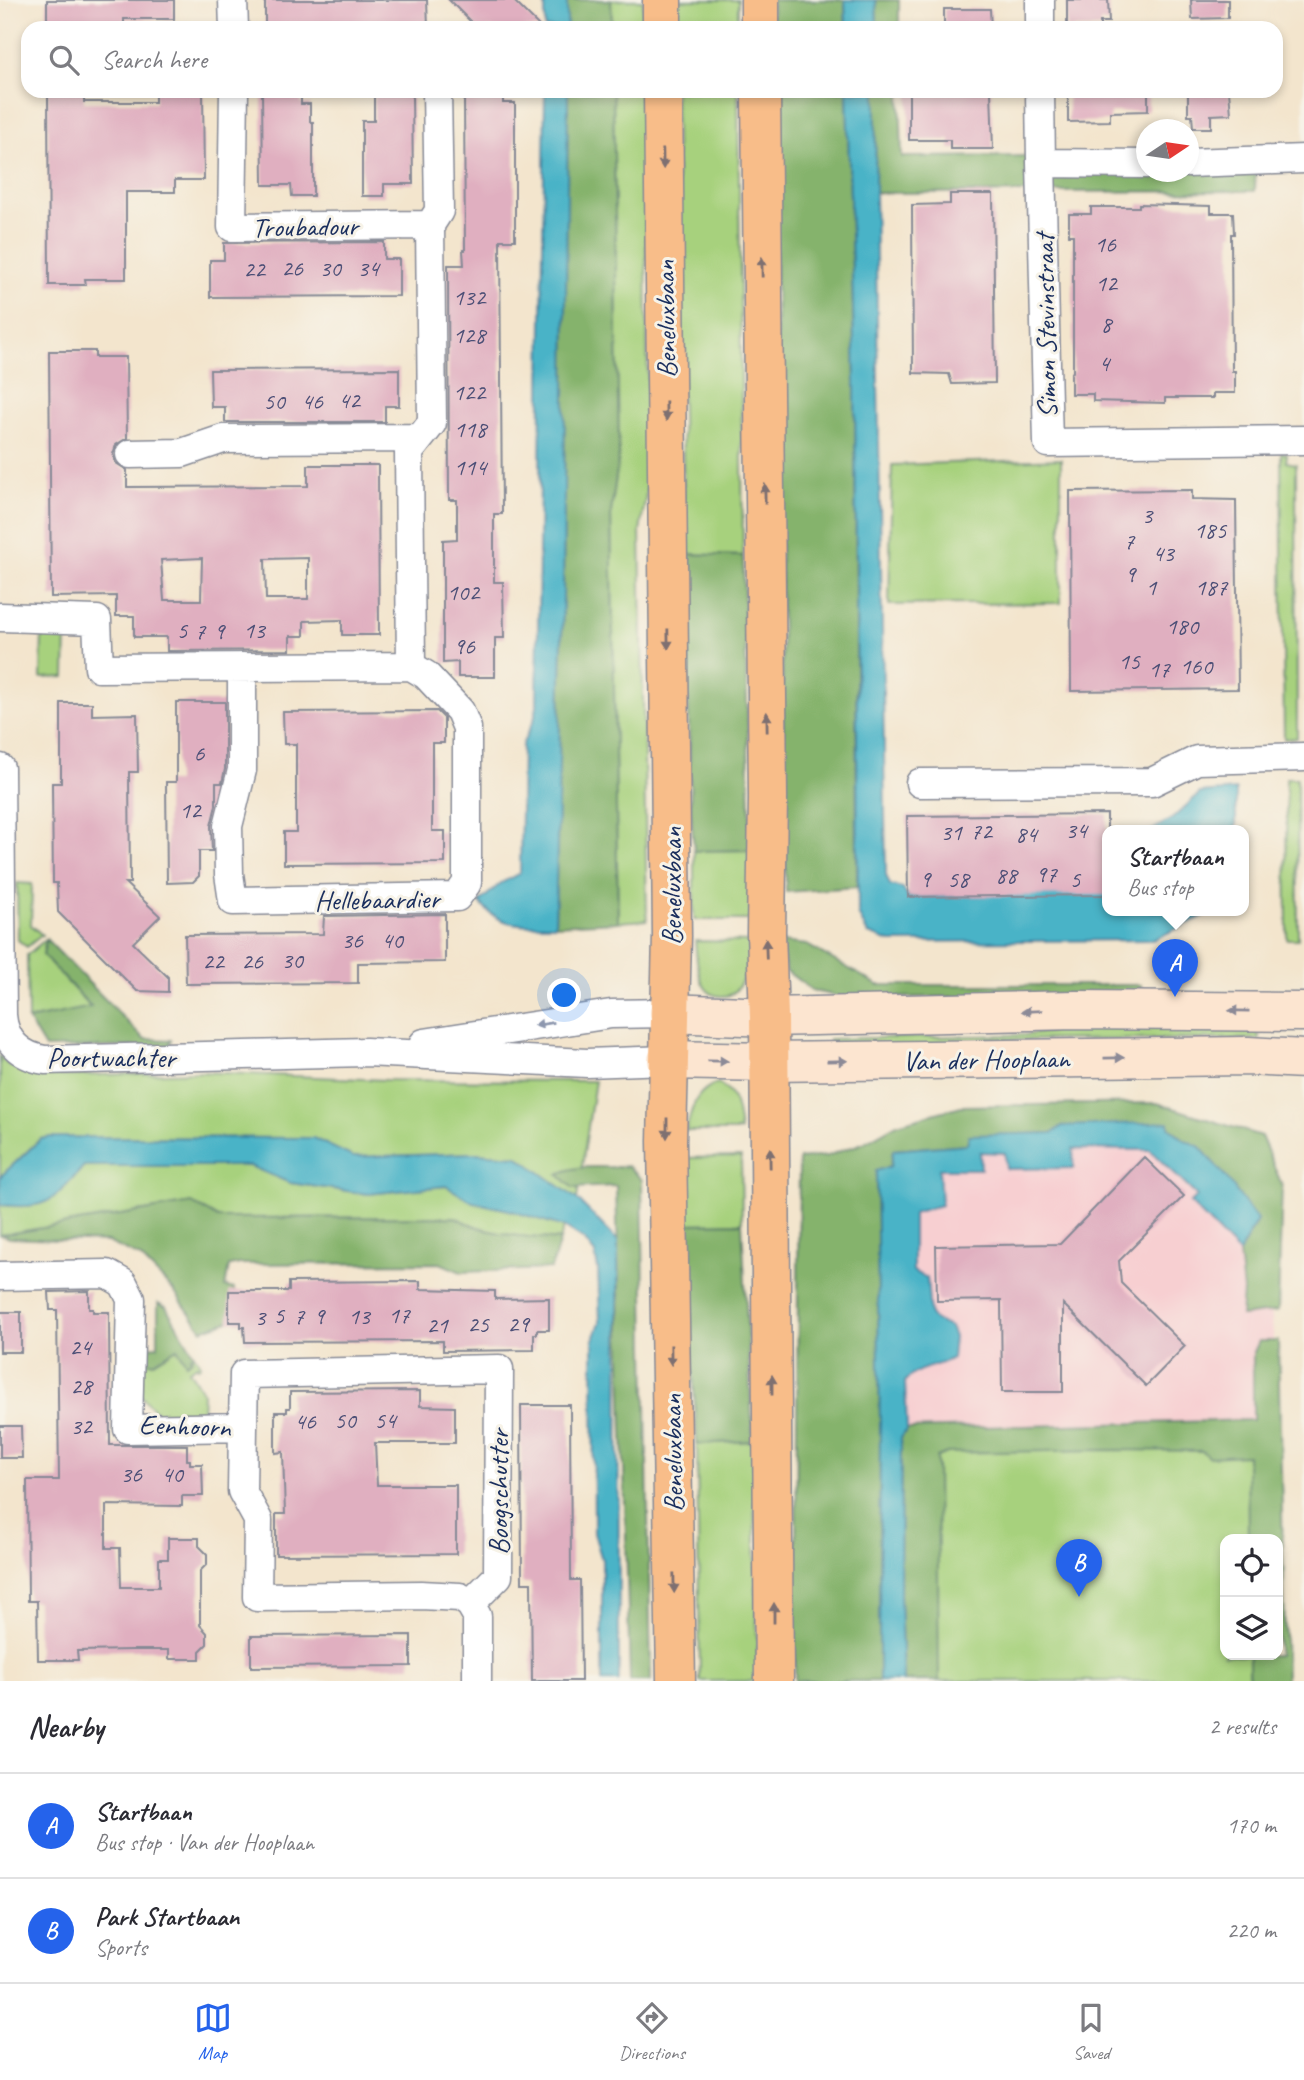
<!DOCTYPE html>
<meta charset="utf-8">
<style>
:root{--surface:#fff;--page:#f7f7f7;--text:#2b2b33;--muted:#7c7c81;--line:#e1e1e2;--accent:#2563eb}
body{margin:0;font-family:Caveat,sans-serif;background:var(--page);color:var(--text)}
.controls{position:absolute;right:21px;bottom:21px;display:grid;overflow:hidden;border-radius:14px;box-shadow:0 4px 10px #0003}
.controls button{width:63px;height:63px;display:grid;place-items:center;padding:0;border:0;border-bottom:2px solid var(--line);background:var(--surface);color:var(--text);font:35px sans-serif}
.compass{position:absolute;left:1136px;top:119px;width:63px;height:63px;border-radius:50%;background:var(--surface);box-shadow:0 4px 10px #0003;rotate:77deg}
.you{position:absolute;left:565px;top:996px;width:24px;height:24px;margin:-18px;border:5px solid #fff;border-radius:50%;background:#1a73e8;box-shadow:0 0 0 10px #1a73e833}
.badge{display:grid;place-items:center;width:46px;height:46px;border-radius:50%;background:var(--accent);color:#fff;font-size:23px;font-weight:700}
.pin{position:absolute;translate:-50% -58px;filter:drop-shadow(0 2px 4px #0008)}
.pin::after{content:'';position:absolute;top:37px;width:24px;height:21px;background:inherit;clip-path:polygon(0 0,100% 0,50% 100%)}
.popup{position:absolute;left:1102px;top:825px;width:147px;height:91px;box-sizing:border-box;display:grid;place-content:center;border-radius:14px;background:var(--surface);filter:drop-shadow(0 2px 5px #0005);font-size:23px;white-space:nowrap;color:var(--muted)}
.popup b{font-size:26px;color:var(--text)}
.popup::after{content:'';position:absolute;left:50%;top:100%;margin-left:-14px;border:14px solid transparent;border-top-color:var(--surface)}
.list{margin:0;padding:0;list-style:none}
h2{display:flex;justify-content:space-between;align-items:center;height:91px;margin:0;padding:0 28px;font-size:30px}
h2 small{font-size:23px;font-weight:400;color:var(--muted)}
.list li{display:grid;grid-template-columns:46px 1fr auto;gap:21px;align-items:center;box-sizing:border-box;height:105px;padding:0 28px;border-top:2px solid var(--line)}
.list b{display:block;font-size:26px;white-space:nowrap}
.list p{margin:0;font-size:23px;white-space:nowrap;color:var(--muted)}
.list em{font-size:23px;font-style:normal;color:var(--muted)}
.icon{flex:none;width:38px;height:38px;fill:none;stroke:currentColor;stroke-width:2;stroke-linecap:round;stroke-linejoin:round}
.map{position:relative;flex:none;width:1304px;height:1681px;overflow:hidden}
.search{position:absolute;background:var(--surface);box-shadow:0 4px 10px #0003;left:21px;right:21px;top:21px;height:77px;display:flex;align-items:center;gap:18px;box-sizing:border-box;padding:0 24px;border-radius:21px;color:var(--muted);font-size:26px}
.sheet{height:301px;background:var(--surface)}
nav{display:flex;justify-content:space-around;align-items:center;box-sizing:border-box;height:98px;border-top:2px solid var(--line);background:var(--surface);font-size:19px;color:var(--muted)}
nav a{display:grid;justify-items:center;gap:4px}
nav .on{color:var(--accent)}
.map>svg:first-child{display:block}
</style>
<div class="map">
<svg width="1304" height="1681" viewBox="0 0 1304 1681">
<rect width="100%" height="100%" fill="#f7f3e8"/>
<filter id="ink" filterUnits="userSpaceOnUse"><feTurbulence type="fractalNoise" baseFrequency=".0143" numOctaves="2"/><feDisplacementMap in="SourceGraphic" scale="14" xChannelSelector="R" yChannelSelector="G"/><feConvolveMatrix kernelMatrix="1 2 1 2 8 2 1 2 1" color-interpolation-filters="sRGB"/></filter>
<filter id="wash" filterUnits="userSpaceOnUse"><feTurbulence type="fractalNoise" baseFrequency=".00686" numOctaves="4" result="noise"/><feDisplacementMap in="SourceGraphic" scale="28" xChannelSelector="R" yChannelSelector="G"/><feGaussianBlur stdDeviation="1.57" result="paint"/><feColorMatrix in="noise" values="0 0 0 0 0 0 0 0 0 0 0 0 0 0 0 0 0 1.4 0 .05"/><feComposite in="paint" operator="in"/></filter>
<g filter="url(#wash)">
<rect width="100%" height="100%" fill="#f3e5cd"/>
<path fill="#f7cfd1" d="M1002,1135L1259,1148L1282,1450H853L900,1181Z"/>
<path fill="#a7d17d" stroke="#61806e" stroke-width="2" d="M611,0H643V28H612Z
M673,0H738V28H674Z
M613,91H644L649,476L640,531L647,920L618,922L611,512L619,455Z
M675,91H738L743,556L685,554Z
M1281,452L1287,454L1286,462L1296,464L1297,738L1284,739Z
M1061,459V603L889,605L892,465Z
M42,629H66L65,677L41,678Z
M1286,778H1297L1298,939H1287Z
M751,850V920H694V851Z
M17,883L32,884L31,925L42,935L27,947L18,940Z
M46,939L43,955L91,1008L28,1020L27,955Z
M695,941L752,942C749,958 747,977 736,990C732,995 728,996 721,996C697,996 697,959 695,941Z
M1106,1025H1258L1259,1039L986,1040L916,1049L829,1053V1039L1025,1035Z
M0,1056L8,1065L43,1074L62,1076L201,1072L386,1080L595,1081L577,1199L517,1156L475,1153L353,1157L313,1138L51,1137L40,1139L0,1177Z
M718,1083C737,1095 737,1109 740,1131H686C692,1108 694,1091 718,1083Z
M741,1157L742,1223L685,1224L684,1158Z
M84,1166H250L290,1183L368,1194L446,1186L473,1202L509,1210L564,1227L560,1240C522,1236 490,1236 455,1217L218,1218L192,1203L0,1235V1205C47,1210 55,1200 84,1166Z
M177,1348L190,1357L194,1354L201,1365L198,1367L197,1365L189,1370L203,1393L202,1414H158L141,1396L140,1362H154Z
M753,1441L758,1681H700L697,1444Z
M1250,1441L1254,1539H1225V1655H1257L1258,1681H933L930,1447Z"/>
<path fill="#85b36c" stroke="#507165" stroke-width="2" d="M567,0H611L612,28H567Z
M772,0H845L846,28H772Z
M876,0H899V28H877Z
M568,91H613L619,455L611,512L618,922L555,925L563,596Z
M773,91H847L855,380L857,887L786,892Z
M876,91H900L902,157L1146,155V172H1188L1256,155L1255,191L875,193Z
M685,554L743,556L751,850L694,851L691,812Z
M46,939L144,1039L171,1040L169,1046L45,1048L28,1020L91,1007L43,955Z
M780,942L807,945L878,985H1141V995L846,998L813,991L786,971Z
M1157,1103L1261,1136L1282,1185L1278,1311L1241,1316L1243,1291L1239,1253L1257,1220L1226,1177L1200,1147L1185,1140L1169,1127L1062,1126L1054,1133L969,1136L968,1144L893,1150L891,1166L876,1172L880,1422L879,1681H795L799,1159L827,1156L863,1143L897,1124L961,1106Z
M628,1166L642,1180L651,1681H630L616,1186L573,1188L558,1174C582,1162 603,1170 628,1166Z
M192,1203L218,1218L455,1217C490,1236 522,1236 560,1240L551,1269L461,1272L440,1263L240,1264L229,1266L225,1287L234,1289V1319L202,1330L173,1290L140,1257L108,1242L10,1238L1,1235Z
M742,1223L753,1441L697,1444L685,1224Z
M158,1303L166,1307L194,1354L190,1357L192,1359L186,1363L177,1348L154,1362H140V1347L158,1346Z
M1259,1341H1278L1286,1681H1249V1655H1278V1539H1248L1247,1455L1208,1457L1202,1451L1106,1450L947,1453L937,1457L939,1681H903L900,1596L901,1438L907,1429L1253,1420V1354Z"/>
<path fill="#49b3c7" stroke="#327192" stroke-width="2" d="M545,0H567V28H545Z
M845,0H876L877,28H846Z
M545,91H568L563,596L555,925C523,924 501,929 479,902L501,883L520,873L522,745L534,720L537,706Z
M847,91H876L875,193L886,875L890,885L903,888L908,897L1107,893V911H1214L1153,940L890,942L868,934L858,914L855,380Z
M1236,790V831H1150L1173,818L1200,793Z
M1169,1122V1127L1185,1140L1200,1147L1226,1177L1257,1220L1239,1253L1190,1203L1197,1196L1150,1150L1073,1149L1074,1168L1006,1169L1005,1153L980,1152L981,1169H939L941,1205L913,1213V1271L927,1278L930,1315L934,1320L950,1327L954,1337L952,1358C934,1369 919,1365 905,1382L907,1429L901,1438L900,1596L903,1681H879L880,1422L876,1171L891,1166L893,1150L967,1144L969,1135L1053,1133L1062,1126Z
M51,1137L313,1138L353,1157L475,1153L517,1156L577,1199L618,1241L619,1681H602V1560L594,1533L593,1342L600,1322L598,1269L595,1254L584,1240L564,1227L509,1210L473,1202L446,1186L368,1194L290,1183L250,1166H84C53,1200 50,1210 0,1205V1177L41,1139Z"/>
<g id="blocks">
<path fill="#e0afc0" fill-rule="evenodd" d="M47,0H174V19H124V28H47Z
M265,0H427L428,28H265Z
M449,0H513L541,28H477Z
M1067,0H1108L1109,22H1100V28H1067Z
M1191,0H1228V18L1192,19Z
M944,9H990L991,28H944Z
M48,91H84V102H155V91H203L204,180H175V192H126V279H85L86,285H49Z
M262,91H301V104H310V122H313V196H292L291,185H263Z
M374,91H412L413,184H384V196H362V121H374Z
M464,91H503V103H515V240H500L502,514H494V582H503L504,638H495V677H458V662L443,663V540L457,539V500H449L448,265H464L463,250H465Z
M909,91H991L993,149H950V140H909Z
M1068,91H1148V111L1110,112V121L1068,122Z
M1188,91H1229L1231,114L1211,115V128H1193L1192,115H1188Z
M950,194H993L995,383L952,384L949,374L913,373L912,205L950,204Z
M1139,204L1211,206V213H1233L1234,234H1231L1232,371H1235V393H1213V398H1165V403L1093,401V394H1071V373L1073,372V235H1069V214H1091V207H1139Z
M384,242V259H399V296L210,297V260H224V243Z
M49,351H95V357H126L127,438L116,445L113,454L116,463L127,470V487L308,486V465H378L379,635H342V620L304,621V636H290V650L167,651V637H134V616H116V596L51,597ZM202,558L201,600H164L161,560ZM308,558V599H266L265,559Z
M399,369V406H385V422H225V407H211L210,370Z
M1192,490V499L1236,500L1238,689L1071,691L1070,491Z
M176,702H225V769L222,783H216V805L211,826L212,851H199V876L193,882L167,883L166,782H176Z
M61,703H92V715L137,714L138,772H129L130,883H125L160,916L133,943L168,977V992L137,991L58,912L57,883H53L52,783H61Z
M437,711L444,718V743H432V831H445V863L284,864V832H296V744H284L283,712Z
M1107,814V895L908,897L907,816Z
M445,914V962L358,963V983L186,984L185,935L323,934L324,916Z
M1144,1157L1184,1196L1119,1261L1121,1283L1185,1346L1146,1386L1063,1304V1392H1002L1001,1300L937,1301L936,1246L1060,1244Z
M420,1281V1289L495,1291V1299L549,1298V1330H537V1334H534V1350L443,1351V1341L245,1342L244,1327H241V1322H229V1291H289V1282Z
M89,1291V1309H93V1312H109L110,1445H187V1460H190V1464H202L203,1496H182V1506L106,1505V1548H120L121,1587H159V1559H168V1538H199V1546L207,1554V1564L200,1571V1625L207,1633V1644L200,1651V1659H169V1650H132L77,1651L78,1660H38L37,1601H28L27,1480H59L57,1310H50L49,1292Z
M0,1312H21V1352H0Z
M420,1391V1406L455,1407V1443H375L377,1485H456V1554L276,1555V1514H285L283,1452L275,1453V1412H287V1408H290V1392Z
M521,1405H570L571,1580H580L581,1681H532L531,1583H522Z
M0,1426H21L22,1458H0Z
M411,1635V1666L251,1667V1636Z"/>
</g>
</g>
<g filter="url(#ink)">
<use href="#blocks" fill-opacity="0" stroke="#878a96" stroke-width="2"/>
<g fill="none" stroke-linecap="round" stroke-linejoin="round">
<defs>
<path id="street" d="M233,0L234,28
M1040,0V28
M234,91L232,227L430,225
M1040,91L1041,163L1146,164
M1041,163L1048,443L1304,440
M1188,163L1304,159
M130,454L182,453L223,439L419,438
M0,617L97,620L99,668L411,666L426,675L460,711L467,728V883L457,897L233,901L229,874L228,826L242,770V667
M411,666L409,452L432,423L430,225L439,211L437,91
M0,768L2,1015C4,1040 19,1056 45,1060L366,1052L587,1063L667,1060
M920,783L1152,782L1197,760L1304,757
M424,1043L611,1014L669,1013
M0,1276L107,1274L123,1283L131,1299L128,1429L243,1427L244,1374L499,1369L498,1576L470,1604L477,1616V1681
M243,1427L242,1491L258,1520L257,1597L421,1595L460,1597L470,1604"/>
<path id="secondary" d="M669,1013L769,1017L1076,1010L1304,1012
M667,1060L769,1062L1248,1056L1304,1059"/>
<path id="primary" d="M662,0V28
M760,0V28
M663,91L672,936L667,1141L676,1681
M761,91L768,797L766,933L769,1017L774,1681"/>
</defs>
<use href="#street" stroke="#878a96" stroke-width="31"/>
<use href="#secondary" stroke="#878a96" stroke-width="41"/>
<use href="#primary" stroke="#878a96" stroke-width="41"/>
<use href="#street" stroke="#fff" stroke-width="28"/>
<use href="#secondary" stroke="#fce5d0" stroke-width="38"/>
<use href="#primary" stroke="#f8bd89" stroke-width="38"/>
</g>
<defs><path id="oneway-solid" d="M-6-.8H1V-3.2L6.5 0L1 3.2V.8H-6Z" transform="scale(1.75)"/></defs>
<g fill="#7e6f71">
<use href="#oneway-solid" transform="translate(663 159) rotate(89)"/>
<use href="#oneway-solid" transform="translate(762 267) rotate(-91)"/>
<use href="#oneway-solid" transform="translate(666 411) rotate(89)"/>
<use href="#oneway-solid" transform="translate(765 494) rotate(-91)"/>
<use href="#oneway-solid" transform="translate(668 639) rotate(89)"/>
<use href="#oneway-solid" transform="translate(767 722) rotate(-91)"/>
<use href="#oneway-solid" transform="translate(766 949) rotate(-92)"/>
<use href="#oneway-solid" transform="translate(667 1128) rotate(90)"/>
<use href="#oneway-solid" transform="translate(770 1158) rotate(-91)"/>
<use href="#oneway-solid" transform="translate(671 1355) rotate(89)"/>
<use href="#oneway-solid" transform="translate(772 1385) rotate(-90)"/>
<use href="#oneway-solid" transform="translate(674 1583) rotate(89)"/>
<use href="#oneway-solid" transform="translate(774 1613) rotate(-90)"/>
</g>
<g fill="#8c8a97">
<use href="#oneway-solid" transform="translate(1032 1011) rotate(178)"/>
<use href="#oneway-solid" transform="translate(1239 1011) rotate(-179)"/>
<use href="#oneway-solid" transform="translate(1114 1058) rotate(-1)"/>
<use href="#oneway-solid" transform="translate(718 1061) rotate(1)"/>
<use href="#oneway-solid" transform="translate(837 1061) rotate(-1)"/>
</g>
<use fill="#8d97ae" href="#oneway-solid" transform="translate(544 1024) rotate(171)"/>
</g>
<g text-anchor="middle" stroke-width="6" stroke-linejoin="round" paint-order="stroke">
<g font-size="24" fill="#4c4f76">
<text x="1105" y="252">16</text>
<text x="292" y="276">26</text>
<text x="330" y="276">30</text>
<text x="368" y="276">34</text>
<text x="254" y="277">22</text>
<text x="1106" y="291">12</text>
<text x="469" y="305">132</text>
<text x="1106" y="332">8</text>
<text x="469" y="343">128</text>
<text x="1104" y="371">4</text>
<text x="469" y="400">122</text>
<text x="349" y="408">42</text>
<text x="274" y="409">50</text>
<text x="312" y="409">46</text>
<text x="470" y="437">118</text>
<text x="470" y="475">114</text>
<text x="1147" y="523">3</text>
<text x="1210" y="538">185</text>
<text x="1129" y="549">7</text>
<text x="1163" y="561">43</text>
<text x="1130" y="582">9</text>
<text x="1151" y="595">1</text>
<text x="1211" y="595">187</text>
<text x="463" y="600">102</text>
<text x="1182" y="634">180</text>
<text x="182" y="638">5</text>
<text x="254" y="638">13</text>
<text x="200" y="639">7</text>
<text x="219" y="639">9</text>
<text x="464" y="654">96</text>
<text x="1129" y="669">15</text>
<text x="1196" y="674">160</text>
<text x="1159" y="677">17</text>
<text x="199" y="761">6</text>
<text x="190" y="818">12</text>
<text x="1076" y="838">34</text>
<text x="981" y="839">72</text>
<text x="951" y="840">31</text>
<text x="1026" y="842">84</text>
<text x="1046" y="882">97</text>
<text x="1006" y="883">88</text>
<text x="925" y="887">9</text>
<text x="958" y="887">58</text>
<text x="1075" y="887">5</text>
<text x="352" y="948">36</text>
<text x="392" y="948">40</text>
<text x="292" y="968">30</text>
<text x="213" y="969">22</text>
<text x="252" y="969">26</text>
<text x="279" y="1323">5</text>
<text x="399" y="1323">17</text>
<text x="299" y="1324">7</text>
<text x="319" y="1324">9</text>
<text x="359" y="1324">13</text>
<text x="260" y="1325">3</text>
<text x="478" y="1332">25</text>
<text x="518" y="1332">29</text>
<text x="437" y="1333">21</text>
<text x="80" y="1355">24</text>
<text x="81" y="1394">28</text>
<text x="345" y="1428">50</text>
<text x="385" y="1428">54</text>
<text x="305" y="1429">46</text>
<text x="81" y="1434">32</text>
<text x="131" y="1482">36</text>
<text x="172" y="1482">40</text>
</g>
<g font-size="28" fill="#1b2f5e" stroke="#f7f3e8">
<text transform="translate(305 226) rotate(-1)" y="10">Troubadour</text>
<text transform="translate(665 319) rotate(-91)" y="10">Beneluxbaan</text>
<text transform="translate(1045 326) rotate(-91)" y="10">Simon Stevinstraat</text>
<text transform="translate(671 886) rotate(-90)" y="10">Beneluxbaan</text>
<text transform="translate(377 899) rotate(-1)" y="10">Hellebaardier</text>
<text x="111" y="1067">Poortwachter</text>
<text transform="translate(986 1059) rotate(-1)" y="10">Van der Hooplaan</text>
<text transform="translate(185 1425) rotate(2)" y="10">Eenhoorn</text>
<text transform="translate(672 1453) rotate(-91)" y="10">Beneluxbaan</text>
<text transform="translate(498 1492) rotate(-90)" y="10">Boogschutter</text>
</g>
</g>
</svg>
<div class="controls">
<button><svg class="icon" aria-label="locate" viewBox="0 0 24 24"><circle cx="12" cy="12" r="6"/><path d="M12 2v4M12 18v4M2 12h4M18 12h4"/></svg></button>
<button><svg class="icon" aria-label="layers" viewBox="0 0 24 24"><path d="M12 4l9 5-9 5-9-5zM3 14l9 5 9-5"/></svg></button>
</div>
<svg class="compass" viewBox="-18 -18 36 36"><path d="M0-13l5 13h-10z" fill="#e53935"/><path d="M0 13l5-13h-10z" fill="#7c7c81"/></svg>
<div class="you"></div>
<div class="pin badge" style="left:1175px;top:997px">A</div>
<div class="popup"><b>Startbaan</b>Bus stop</div>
<div class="pin badge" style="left:1079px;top:1597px">B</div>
<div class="search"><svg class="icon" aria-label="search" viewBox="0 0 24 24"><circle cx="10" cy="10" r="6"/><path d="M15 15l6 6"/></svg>Search here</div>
</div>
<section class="sheet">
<h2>Nearby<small>2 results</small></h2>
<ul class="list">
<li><span class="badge">A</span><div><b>Startbaan</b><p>Bus stop · Van der Hooplaan</p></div><em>170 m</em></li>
<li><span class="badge">B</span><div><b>Park Startbaan</b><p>Sports</p></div><em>220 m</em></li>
</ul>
</section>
<nav>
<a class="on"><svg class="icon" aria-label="map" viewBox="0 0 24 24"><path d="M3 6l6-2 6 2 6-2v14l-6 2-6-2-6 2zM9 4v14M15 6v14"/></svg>Map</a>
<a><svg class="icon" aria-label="directions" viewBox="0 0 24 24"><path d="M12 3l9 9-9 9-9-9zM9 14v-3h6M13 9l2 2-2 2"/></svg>Directions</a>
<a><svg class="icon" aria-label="saved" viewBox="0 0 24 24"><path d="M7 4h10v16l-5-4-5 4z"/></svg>Saved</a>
</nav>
